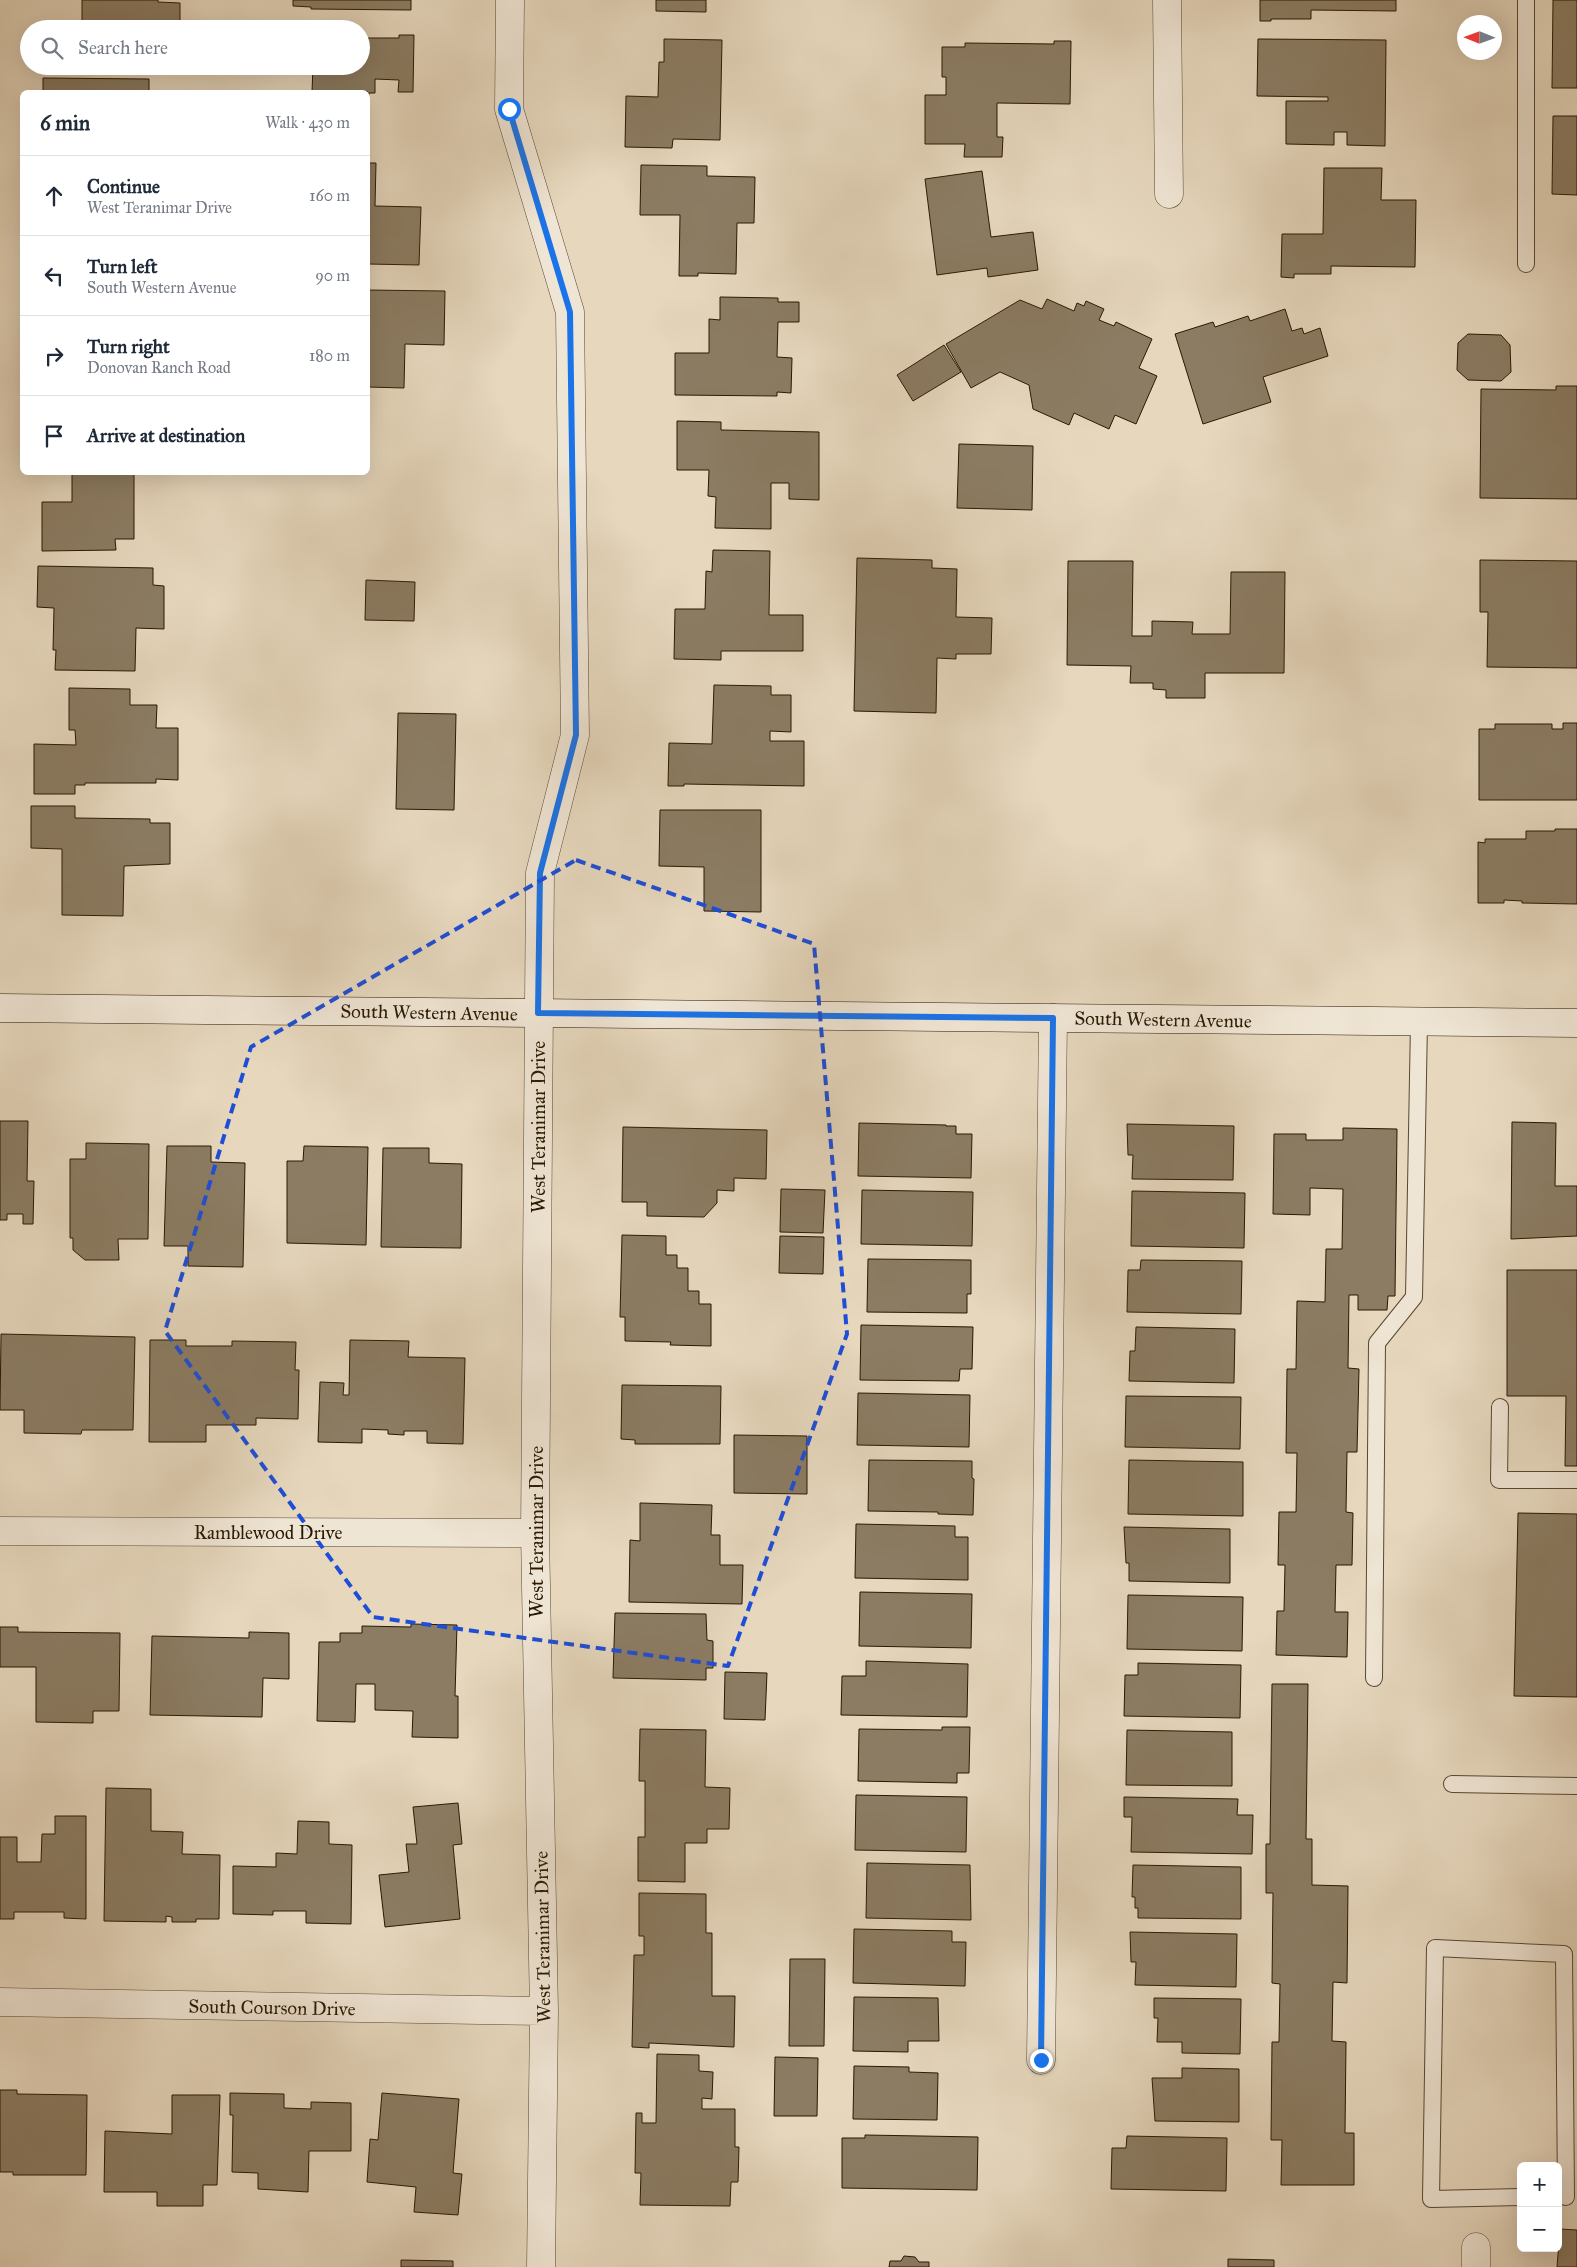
<!DOCTYPE html>
<meta charset="utf-8">
<style>
:root{--surface:#fff;--page:#f6f6f7;--text:#1f2937;--muted:#747a83;--line:#e0e1e3}
body{margin:0;font-family:"IM FELL Great Primer",serif;background:var(--page);color:var(--text)}
.controls{position:absolute;right:15px;bottom:15px;display:grid;overflow:hidden;border-radius:8px;box-shadow:0 5px 20px #0002}
.controls button{width:45px;height:45px;display:grid;place-items:center;padding:0;border:0;border-bottom:1px solid var(--line);background:var(--surface);color:var(--text);font:25px sans-serif}
.compass{position:absolute;left:1457px;top:15px;width:45px;height:45px;border-radius:50%;background:var(--surface);box-shadow:0 5px 20px #0002;rotate:271deg}
.stop{position:absolute;width:15px;height:15px;margin:-11px;border:4px solid #1a73e8;border-radius:50%;background:#fff}
.stop.end{background:#1a73e8;border-color:#fff;box-shadow:0 1px 5px #0008}
.list{margin:0;padding:0;list-style:none}
h2{display:flex;justify-content:space-between;align-items:center;height:65px;margin:0;padding:0 20px;font-size:21px}
h2 small{font-size:16px;font-weight:400;color:var(--muted)}
.list li{display:grid;grid-template-columns:32px 1fr auto;gap:15px;align-items:center;box-sizing:border-box;height:80px;padding:0 20px;border-top:1px solid var(--line)}
.list b{display:block;font-size:19px;white-space:nowrap}
.list p{margin:0;font-size:16px;white-space:nowrap;color:var(--muted)}
.list em{font-size:16px;font-style:normal;color:var(--muted)}
.icon{flex:none;width:28px;height:28px;fill:none;stroke:currentColor;stroke-width:2;stroke-linecap:round;stroke-linejoin:round}
.map{position:relative;flex:none;width:1577px;height:2267px;overflow:hidden}
.search{position:absolute;background:var(--surface);box-shadow:0 5px 20px #0002;left:20px;top:20px;width:350px;height:55px;display:flex;align-items:center;gap:12px;box-sizing:border-box;padding:0 18px;border-radius:28px;color:var(--muted);font-size:19px}
.panel{position:absolute;background:var(--surface);box-shadow:0 5px 20px #0002;left:20px;top:90px;width:350px;height:385px;border-radius:8px}
.map>svg:first-child{display:block}
</style>
<div class="map">
<svg width="1577" height="2267" viewBox="0 0 1577 2267">
<rect width="100%" height="100%" fill="#e6d7bd"/>
<filter id="stains"><feTurbulence type="fractalNoise" baseFrequency=".004" numOctaves="4"/><feColorMatrix values="0 0 0 0 .2 0 0 0 0 .09 0 0 0 0 .02 0 0 0 .5 -.17"/></filter>
<radialGradient id="worn" r=".72"><stop offset=".6" stop-color="#630" stop-opacity="0"/><stop offset="1" stop-color="#630" stop-opacity=".3"/></radialGradient>
<path fill="#8b7c63" stroke="#291902" d="M82,0H158V2L180,3V29H44V22L82,23Z
M293,0H411V10L311,9V7L293,6Z
M656,0H706V12L656,11Z
M1260,0H1396V11L1311,10V19H1271V21H1260Z
M1553,0H1577V88H1552Z
M399,35H414L413,92H398L399,80L375,79V93H369L368,138V92H312L313,66H361V38H399Z
M664,39L722,40L720,140L673,139L672,148L625,147L626,96L658,97L659,62H664Z
M1258,39L1386,40L1385,146L1347,145V132H1334V145L1286,144V101H1328V97L1257,96Z
M1054,41H1071L1070,104L997,103V137H1003L1002,157H964L965,144H925V95H946V77H942V47H965V43L1054,44Z
M44,66H101V68Z
M43,78L149,79V92H43Z
M1553,116H1577V195L1552,194Z
M368,163H376L375,206L421,207L419,265L368,264Z
M641,165L707,166V176L755,177L754,223H737L736,274L698,273V276H679L680,215H640Z
M1324,168H1382L1381,200H1416L1415,267L1331,266V274H1294V278L1281,277L1282,234H1323Z
M982,171L991,237L1033,232L1038,270L988,277L987,268L937,275L925,179Z
M368,290L445,291L444,345L405,344L404,388L368,387Z
M720,297L778,298V302H799V322H778L777,357L792,358L791,393L777,392V396L675,395V353H709V319L720,320Z
M1047,299L1074,311L1077,303L1084,306L1086,301L1104,309L1099,320L1114,326L1116,322L1152,339L1139,368L1157,376L1136,424L1115,415L1109,429L1074,413L1069,425L1033,409L1029,385L1000,372L971,388L946,344L1020,300L1042,309Z
M1285,309L1292,331L1302,328L1304,334L1320,328L1328,356L1263,377L1271,402L1203,424L1175,334L1213,322L1215,327L1248,316L1250,321Z
M1468,334L1501,335L1510,345L1511,372L1501,381L1468,380L1457,370L1458,343Z
M944,345L961,372L913,401L897,375Z
M1556,386H1577V499L1480,498L1481,389L1556,390Z
M677,421L721,422V430L819,432V500L789,499V483H771V529L715,528L716,497L708,496L709,470H677Z
M959,444L1033,446L1032,510L957,508Z
M72,472H134V539H115L116,550L42,551V502H72Z
M713,550L770,551L769,615H803V651H721V660L674,659L675,609H705L706,571L712,572Z
M857,558L932,560V568L957,569L956,617L992,618L991,654H956V659L937,658L936,713L854,711Z
M1480,560L1577,561V668L1487,667L1488,612H1480Z
M1068,561H1133L1132,636H1152V621L1193,622L1192,634H1230L1231,572H1285L1284,673H1205V698H1166V690L1153,689V683H1130L1131,666L1067,665Z
M38,566L153,568V585L164,586V629L136,628L135,671L55,670L56,650H53L54,608L37,607Z
M366,580L415,582L414,621L365,620Z
M714,685L771,686V695H791V732L770,731V741H804V786L684,784V786H668L669,743L712,744Z
M69,688L130,689V705H157L156,728H178V780L156,779V783H85V785H75V794H34V744L76,745L75,730H69Z
M398,713L456,714L454,810L396,809Z
M1563,723H1577V800H1479V729H1495V724H1552V729H1563Z
M31,806H75V818L150,819V823H170V864L124,866L123,916L62,915V849L31,848Z
M660,810H761V912L704,911V867L659,866Z
M1555,829H1577V904L1522,903V901L1504,900V903H1478V842L1485,843V839H1526V831H1555Z
M0,1121H28L27,1181H34L33,1224H23V1214H7V1220H0Z
M1512,1122L1556,1123L1555,1186H1577V1236L1511,1239Z
M859,1123L946,1125V1126H956V1134H972L971,1178L858,1176Z
M1127,1124L1234,1126L1233,1180L1132,1179L1133,1155H1128Z
M623,1127L767,1130L766,1179L734,1178V1191L717,1190V1203L704,1217L647,1216V1202H622Z
M1343,1128L1397,1129L1395,1296H1388L1387,1310H1358V1295H1349L1348,1368L1359,1369L1357,1452H1347L1346,1512L1353,1513L1352,1565H1336L1335,1612H1348L1347,1657L1276,1655L1277,1611H1284L1285,1565H1278L1279,1512H1296L1297,1453H1286L1287,1369H1296L1297,1301L1325,1302L1326,1249H1342L1343,1189L1310,1188V1215L1273,1214L1274,1134H1306V1140H1343Z
M86,1143L149,1144L148,1239H118L119,1260H85L73,1250V1238H70V1159H86Z
M167,1146H211V1162L245,1163L243,1267L188,1266V1246H164Z
M304,1146L368,1147L366,1245L287,1243V1161H303Z
M383,1148H429V1163L462,1164L461,1248L381,1247Z
M781,1189L825,1190L823,1233L780,1232Z
M862,1190L973,1192L972,1246L861,1244Z
M1132,1191L1245,1193L1244,1248L1131,1246Z
M622,1235L666,1236V1255H677V1268H688V1291H699V1304H711V1346L670,1345L671,1342L625,1341V1317H620Z
M780,1236L824,1237L823,1274L779,1273Z
M868,1259L971,1260V1294H967V1313L867,1312Z
M1141,1260L1242,1261L1241,1314L1127,1312L1128,1270H1140Z
M1507,1270H1577V1466H1565L1566,1396H1507Z
M861,1325L973,1327L972,1369H960L959,1381L860,1380Z
M1136,1327L1235,1329L1234,1383L1129,1381L1130,1351H1135Z
M1,1334L135,1337L133,1430H82L81,1434L24,1433V1410H0Z
M150,1340H186V1346H232V1341L296,1342L295,1370H299L298,1419L256,1418V1425H206V1442H149Z
M350,1340L409,1341L408,1357L465,1358L463,1444L427,1443V1431H404V1435L388,1434V1430L362,1429V1443L318,1442L320,1382L344,1383L343,1395H349Z
M622,1385L721,1386L720,1444H635V1440L621,1439Z
M858,1393L970,1395L969,1447L857,1445Z
M1126,1396L1241,1397L1240,1449L1125,1447Z
M734,1435L807,1436V1494L734,1493Z
M869,1460L972,1461V1478L974,1479L973,1515L938,1514V1512L868,1511Z
M1129,1460L1243,1462V1516L1128,1514Z
M640,1503L712,1505L711,1535H720V1565H743L742,1604L629,1602L630,1540L640,1541Z
M1518,1513L1577,1514V1697L1514,1696Z
M856,1524L955,1526V1537H968V1580L855,1578Z
M1124,1527L1230,1529V1583L1129,1581V1563H1126Z
M860,1592L972,1594L971,1648L859,1646Z
M1128,1595L1243,1597L1242,1651L1127,1649Z
M615,1613L706,1614L707,1640L713,1641V1668H706V1680L613,1678Z
M411,1624L457,1625L455,1696H458V1738L412,1737L413,1711L375,1710V1684H356L355,1722L317,1721L319,1642H340V1633H362V1626L411,1627Z
M0,1627H18V1632L120,1633L119,1711H93V1723L36,1722V1667H0Z
M249,1632L289,1633V1679L263,1678L262,1717L150,1715L152,1636L249,1638Z
M866,1661L968,1664L967,1717L841,1715L842,1676H866Z
M1138,1663L1241,1665L1240,1718L1124,1716L1125,1675H1138Z
M725,1672L767,1673L765,1720L724,1719Z
M1272,1684H1308L1306,1839H1312V1885L1348,1886L1347,1983L1333,1982L1332,2041L1346,2042L1345,2133H1354V2185H1281L1282,2140H1271L1272,2042H1279L1280,1984L1272,1983L1273,1893H1266V1844H1270Z
M942,1727H970L969,1773H957V1783L858,1781L859,1729L942,1730Z
M640,1729L706,1730L705,1787L730,1788L729,1829H707V1843H685V1882L638,1881V1837H645V1781H639Z
M1127,1730L1232,1732V1786L1126,1785Z
M106,1788L151,1789V1831L183,1832L182,1854L220,1855L219,1919H196V1922H172V1917L166,1916V1922L104,1921Z
M856,1795L967,1797L966,1852L855,1850Z
M1124,1797L1238,1799L1237,1815H1253L1252,1854L1131,1852L1132,1817H1124Z
M458,1803L462,1844L453,1845L460,1919L385,1927L379,1875L409,1872L406,1844H417L413,1807Z
M55,1816H86V1919L64,1918V1912H14V1919H0V1837H17V1862H41L42,1834H55Z
M298,1821L329,1822V1844L352,1845L351,1924L306,1923V1911H273V1915L233,1914V1866L276,1867V1853L297,1854Z
M867,1863L970,1865L971,1920L866,1918Z
M1133,1865L1241,1867V1919L1138,1918V1908H1135V1897H1132Z
M639,1893L706,1894V1933H712V1996H735L734,2047L649,2043V2048L632,2047L634,1955H644V1936H639Z
M854,1929L952,1931V1942H966L965,1986L853,1983Z
M1130,1932L1237,1934L1236,1987L1135,1985L1136,1962H1131Z
M790,1959H825L824,2046H789Z
M854,1997L938,1998L939,2041H908V2052L853,2051Z
M1154,1998L1241,1999L1240,2054L1182,2053V2042H1157L1158,2018H1154Z
M657,2054L699,2055V2071L713,2072L712,2099L702,2098V2109H735V2147H739L738,2182H731L730,2206L640,2205L641,2173H635L636,2113H642V2123H656Z
M775,2057L818,2058L817,2116H774Z
M854,2066L909,2067V2072L938,2073L937,2120L853,2119Z
M1182,2068L1239,2069V2122L1155,2121L1152,2078H1182Z
M0,2090H17V2094L87,2095L86,2175H13V2172H0Z
M230,2093L284,2094V2108L311,2109V2102L351,2103V2151H309L308,2192L258,2189V2173L232,2172L233,2115H230Z
M382,2093L459,2099L453,2173L462,2174L458,2215L414,2212L416,2187L367,2182L370,2139L378,2140Z
M172,2095H220L217,2185H203V2206H157V2192H104L105,2131L172,2134Z
M865,2135L978,2137L977,2190L842,2188V2138H865Z
M1127,2136L1227,2138L1226,2191L1111,2189L1112,2148H1126Z
M1560,2229L1577,2230V2267H1557Z
M904,2256L915,2257L919,2262H929V2267H889L890,2261H901Z
M1228,2259L1274,2260V2267H1228Z
M401,2260L453,2261V2267H401Z"/>
<g fill="none" stroke-linecap="round" stroke-linejoin="round">
<defs>
<path id="lane" d="M1526,0V264
M1500,1407L1499,1480H1577
M1374,1678L1377,1343L1414,1297L1419,1022
M1452,1784L1577,1786
M1521,2197L1431,2199L1435,1948L1564,1954L1566,2197"/>
<path id="street" d="M510,0L509,109L570,312L575,735L540,873L535,1533L544,2011L541,2267
M1167,0L1169,194
M0,1531L535,1533
M0,2002L544,2011
M1041,2060L1053,1018
M1476,2247V2267"/>
<path id="secondary" d="M0,1008L1577,1023"/>
</defs>
<use href="#lane" stroke="#584831" stroke-width="18"/>
<use href="#street" stroke="#584831" stroke-width="29"/>
<use href="#secondary" stroke="#291902" stroke-width="29"/>
<use href="#lane" stroke="#efe5d4" stroke-width="16"/>
<use href="#street" stroke="#efe5d4" stroke-width="28"/>
<use href="#secondary" stroke="#efe5d4" stroke-width="28"/>
</g>
<g fill="none" stroke-linecap="round" stroke-linejoin="round">
<path stroke="#1a73e8" stroke-width="6" d="M509,109L570,312L576,735L540,873L538,1013L1053,1018L1041,2060"/>
</g>
<path fill="none" stroke="#1d4ed8" stroke-width="4" stroke-dasharray="10 6" stroke-linejoin="round" d="M576,860L814,944L847,1334L728,1666L373,1617L165,1331L251,1047Z"/>
<g text-anchor="middle" stroke-width="4" stroke-linejoin="round" paint-order="stroke">
<g font-size="19" fill="#291902" stroke="#efe5d4">
<text transform="translate(429 1012) rotate(1)" y="7">South Western Avenue</text>
<text transform="translate(1163 1019) rotate(1)" y="7">South Western Avenue</text>
<text transform="translate(538 1127) rotate(-90)" y="7">West Teranimar Drive</text>
<text x="268" y="1539">Ramblewood Drive</text>
<text transform="translate(536 1532) rotate(-90)" y="7">West Teranimar Drive</text>
<text transform="translate(542 1937) rotate(-91)" y="7">West Teranimar Drive</text>
<text transform="translate(272 2007) rotate(1)" y="7">South Courson Drive</text>
</g>
</g>
<rect width="100%" height="100%" filter="url(#stains)"/>
<rect width="100%" height="100%" fill="url(#worn)"/>
</svg>
<div class="controls">
<button>+</button>
<button>−</button>
</div>
<svg class="compass" viewBox="-18 -18 36 36"><path d="M0-13l5 13h-10z" fill="#e53935"/><path d="M0 13l5-13h-10z" fill="#747a83"/></svg>
<div class="stop" style="left:509px;top:109px"></div>
<div class="stop end" style="left:1041px;top:2060px"></div>
<div class="search"><svg class="icon" aria-label="search" viewBox="0 0 24 24"><circle cx="10" cy="10" r="6"/><path d="M15 15l6 6"/></svg>Search here</div>
<section class="panel">
<h2>6 min<small>Walk · 430 m</small></h2>
<ul class="list">
<li><svg class="icon" aria-label="ahead" viewBox="0 0 24 24"><path d="M12 20V5M6 11l6-6 6 6"/></svg><div><b>Continue</b><p>West Teranimar Drive</p></div><em>160 m</em></li>
<li><svg class="icon" aria-label="left" viewBox="0 0 24 24"><path d="M17 20v-9H6M10 6l-5 5 5 5"/></svg><div><b>Turn left</b><p>South Western Avenue</p></div><em>90 m</em></li>
<li><svg class="icon" aria-label="right" viewBox="0 0 24 24"><path d="M7 20v-9h11M14 6l5 5-5 5"/></svg><div><b>Turn right</b><p>Donovan Ranch Road</p></div><em>180 m</em></li>
<li><svg class="icon" aria-label="arrive" viewBox="0 0 24 24"><path d="M6 21V4h12l-3 4 3 4H6"/></svg><div><b>Arrive at destination</b></div></li>
</ul>
</section>
</div>
